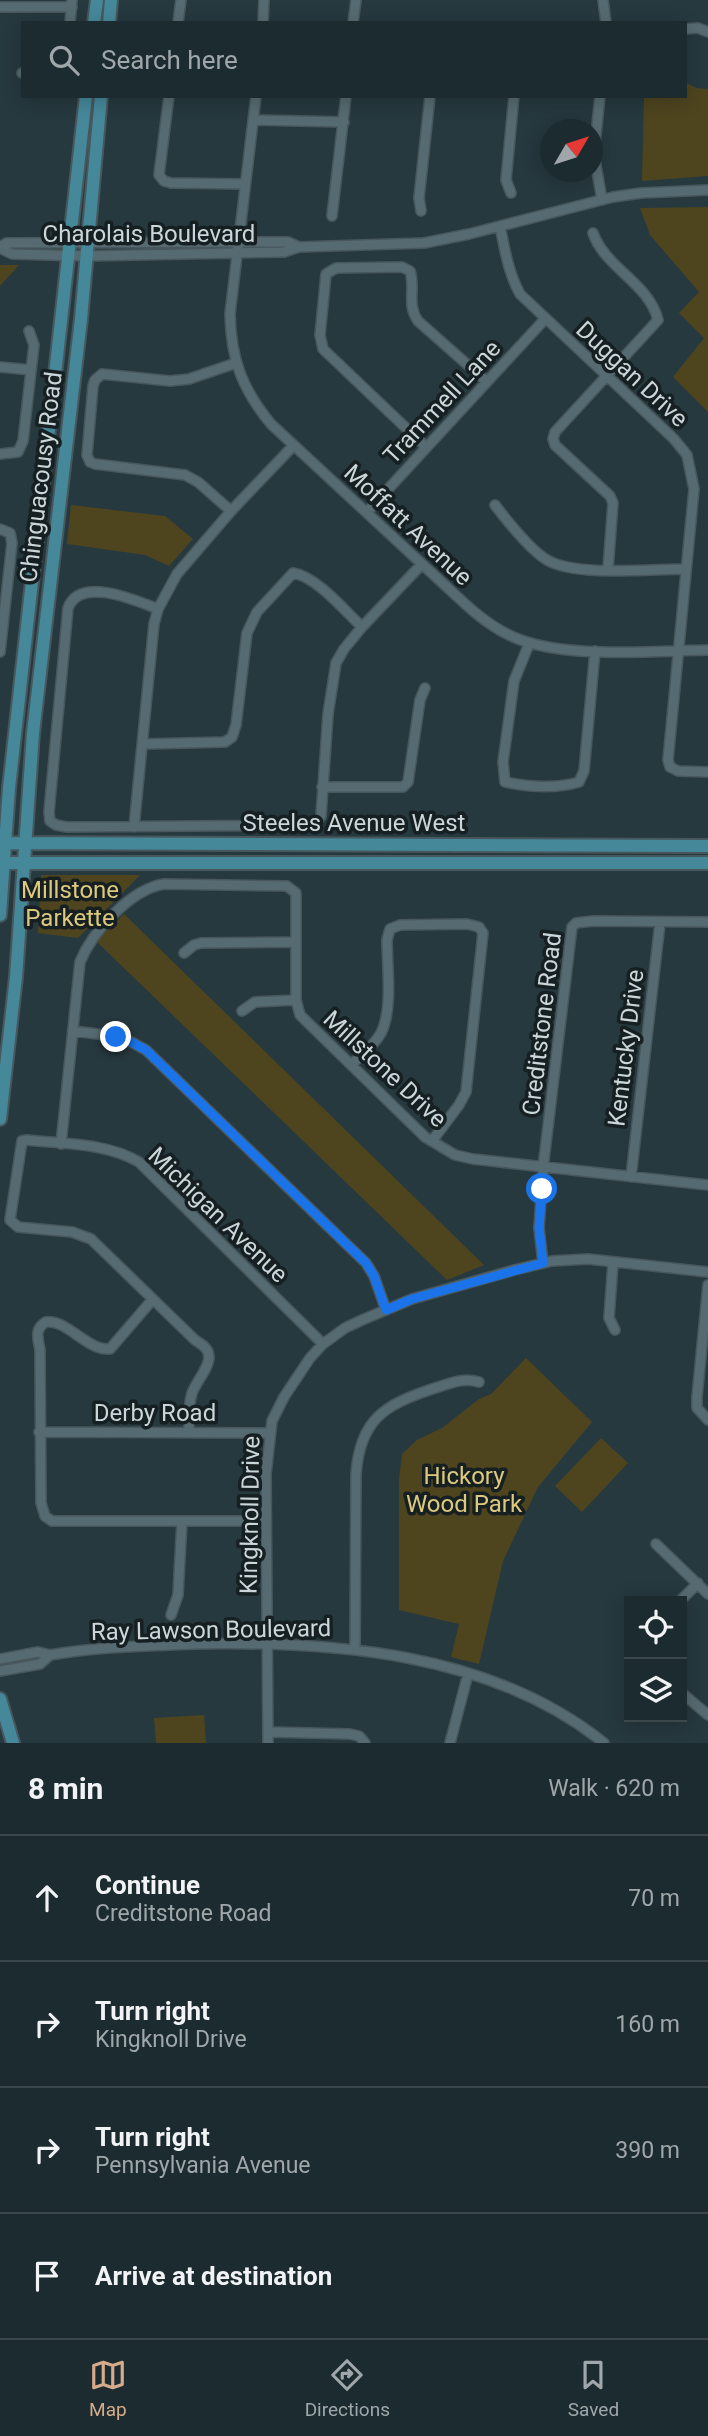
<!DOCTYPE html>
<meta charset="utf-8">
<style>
:root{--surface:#1c2b2f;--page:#253337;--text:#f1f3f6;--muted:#a0a7aa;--line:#3a474b;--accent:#d6ab8b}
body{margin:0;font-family:Roboto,sans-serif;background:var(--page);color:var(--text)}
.controls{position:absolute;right:21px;bottom:21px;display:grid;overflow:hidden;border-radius:0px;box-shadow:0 4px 18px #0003}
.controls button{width:63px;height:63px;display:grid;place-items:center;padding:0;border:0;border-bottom:2px solid var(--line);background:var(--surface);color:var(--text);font:35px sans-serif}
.compass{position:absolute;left:540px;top:119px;width:63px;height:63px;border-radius:50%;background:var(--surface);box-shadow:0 4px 18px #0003;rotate:51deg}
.stop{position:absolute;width:21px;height:21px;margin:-16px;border:5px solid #1a73e8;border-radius:50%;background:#fff}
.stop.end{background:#1a73e8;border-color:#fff;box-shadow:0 2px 7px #0008}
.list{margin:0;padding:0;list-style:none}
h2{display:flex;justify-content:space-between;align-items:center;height:91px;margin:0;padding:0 28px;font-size:30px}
h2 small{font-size:23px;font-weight:400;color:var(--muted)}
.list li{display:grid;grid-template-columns:46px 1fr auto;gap:21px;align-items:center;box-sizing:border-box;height:126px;padding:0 28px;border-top:2px solid var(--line)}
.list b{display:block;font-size:26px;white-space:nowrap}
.list p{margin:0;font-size:23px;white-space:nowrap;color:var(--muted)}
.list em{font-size:23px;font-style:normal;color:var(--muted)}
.icon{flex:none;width:38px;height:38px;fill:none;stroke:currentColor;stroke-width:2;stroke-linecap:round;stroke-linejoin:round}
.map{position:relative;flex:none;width:708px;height:1743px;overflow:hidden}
.search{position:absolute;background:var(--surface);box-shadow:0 4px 18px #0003;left:21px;right:21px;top:21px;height:77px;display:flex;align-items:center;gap:18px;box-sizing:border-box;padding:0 24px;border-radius:0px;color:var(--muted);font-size:26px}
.sheet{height:595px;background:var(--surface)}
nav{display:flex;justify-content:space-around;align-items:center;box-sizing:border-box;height:98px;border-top:2px solid var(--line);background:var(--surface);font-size:19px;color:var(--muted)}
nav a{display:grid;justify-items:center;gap:4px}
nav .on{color:var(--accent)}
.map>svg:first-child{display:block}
</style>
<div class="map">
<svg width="708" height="1743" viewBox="0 0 708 1743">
<rect width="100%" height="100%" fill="#26393f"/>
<path fill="#4e451f" d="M685,82L696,88L708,89V176L642,181L644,96H685Z
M708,207V412L673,377L704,338L679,313L699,292L650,235L640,208Z
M0,265H19L0,286Z
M71,505L165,516L193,539L169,566L145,555L67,544Z
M41,875H140L78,938L38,933Z
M124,914L484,1265L447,1280L96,941Z
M526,1358L592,1422L538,1487L503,1561L479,1664L451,1657L459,1624L399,1610V1478L402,1454L417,1440L442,1428L479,1399L491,1394Z
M601,1438L628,1463L582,1512L555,1486Z
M204,1715L206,1743H156L154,1718Z"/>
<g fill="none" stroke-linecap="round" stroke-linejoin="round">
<defs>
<path id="minor" d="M603,0L606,23
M0,7H72
M70,23L72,0
M178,23L181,0
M263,23L264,0
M353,23L356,0
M685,29L698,28L708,32
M22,73H23
M169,96L159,175L164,181L171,183L244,184
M256,96L230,314C231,359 242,389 271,424L449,589C467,606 486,624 509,635C559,660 652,651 708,650
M600,96L594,154L602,200
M253,120L344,122
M511,193L506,180L514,96
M421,211L419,198L430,96
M332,216L346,96
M500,226C505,250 508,272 520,294L674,439L687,455L694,489L668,760L670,767L678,771L708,772
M593,233C605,268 649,283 658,320L555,432L553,439L555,445L610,496L613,503L608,569
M0,247L7,243L288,242L299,247
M0,248L12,254L86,256L284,252L299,247L424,243L469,234L613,197L641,193L708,190
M0,367L31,370
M426,447L323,349L320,335L326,274L336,268L402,267L410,271C416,289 406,304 418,321L487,382
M0,454L18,452L23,441L34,345L29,331
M495,505C508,522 529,549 547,560C577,577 650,569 686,569
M231,511L198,482L185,475L95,464L90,462L87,455L93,386L95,380L102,374L170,381L189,379L236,363
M367,512L545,319
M0,529L10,533L12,543L0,652
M158,609C135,600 80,576 68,608L49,812L50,821L56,825L67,827L314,825L321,816L328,714L336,663L344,649L362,627L422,564
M529,644L514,681L503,762L505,782C529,787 556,789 579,782L584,771L595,651
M144,744L225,742L232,737L236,725L247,633L257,612L293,573C316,576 345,611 362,627
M322,787H403L408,782L420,700L425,688
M134,827L154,624L158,609L177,574L231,511L294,445
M184,953L194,945L201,943L296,942
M242,1011L255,1002L296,1000
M73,1031L122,1037L146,1050L366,1263L374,1276L386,1310
M351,1065C361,1055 374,1046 381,1033C393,1010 387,966 387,940L390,929L400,925L467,924L479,927L483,933L466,1092L459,1105L432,1141
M61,1144L80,962C92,932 131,889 164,884L287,886L296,893V1000L300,1015L425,1137L455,1155L473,1159L708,1185
M631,1177L660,923
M543,1263L539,1228L543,1168L572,927L576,923L593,921L708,922
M613,1263L609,1318L615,1330
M708,1285L697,1397V1408L708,1420
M153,1299L110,1349C87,1351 67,1319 46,1322C34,1329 38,1338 40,1350L41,1503L45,1516L52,1521H266
M39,1432L270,1433
M189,1433C189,1420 188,1406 192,1393C196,1382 209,1368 209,1357C209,1348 201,1344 195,1340L91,1239L72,1232L18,1227L10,1220L22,1141L27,1140C64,1144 107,1143 139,1162L323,1344
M656,1544L708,1594
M680,1601L698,1583
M171,1615L178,1595L182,1521
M355,1649L356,1474C360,1420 384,1405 432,1389C449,1384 462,1377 479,1382
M0,1659L38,1652L50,1655C97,1647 145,1646 193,1644C333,1641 491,1652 604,1743
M0,1671L40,1664L50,1655
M682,1693L708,1715
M268,1732L350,1734L359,1736L365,1743
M268,1743L266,1474L272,1421L284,1397L310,1358L323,1344L345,1328L362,1320L412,1299L514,1270L552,1261L588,1259L708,1272
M450,1743L468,1674"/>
<path id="major" d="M94,23L97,0
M109,23L111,0
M0,843L708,846
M0,863H708
M0,915L9,788L86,96
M0,1119L16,977L33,733L81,319L101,96
M0,1699L13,1743"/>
</defs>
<use href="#minor" stroke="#47575c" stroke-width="12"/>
<use href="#major" stroke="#47575c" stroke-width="16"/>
<use href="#minor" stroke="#566b71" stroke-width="9"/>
<use href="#major" stroke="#45889a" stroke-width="12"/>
</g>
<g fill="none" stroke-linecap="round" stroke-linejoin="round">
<path stroke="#1a73e8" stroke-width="9" d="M116,1037H122L146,1050L366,1263L374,1276L386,1310L412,1299L543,1263L539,1228L542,1189"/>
</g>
<g text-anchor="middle" stroke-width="7" stroke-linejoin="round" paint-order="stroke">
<g font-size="24" fill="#cbd6da" stroke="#161f21">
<text x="149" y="242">Charolais Boulevard</text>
<text transform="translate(632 374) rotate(43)" y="8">Duggan Drive</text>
<text transform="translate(442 402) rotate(-47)" y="8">Trammell Lane</text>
<text transform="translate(41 477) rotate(-83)" y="8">Chinguacousy Road</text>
<text transform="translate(408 525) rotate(43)" y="8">Moffatt Avenue</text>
<text x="354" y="831">Steeles Avenue West</text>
<text transform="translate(542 1024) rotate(-83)" y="8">Creditstone Road</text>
<text transform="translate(626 1048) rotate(-83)" y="8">Kentucky Drive</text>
<text transform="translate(385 1069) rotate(43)" y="8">Millstone Drive</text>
<text transform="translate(218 1215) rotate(44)" y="8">Michigan Avenue</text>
<text x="155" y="1421">Derby Road</text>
<text transform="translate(250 1515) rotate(-89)" y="8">Kingknoll Drive</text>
<text transform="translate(211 1630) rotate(-1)" y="8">Ray Lawson Boulevard</text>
</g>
<g font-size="24" fill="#dcc97e" stroke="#161f21">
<text x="70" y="898">Millstone<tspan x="70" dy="28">Parkette</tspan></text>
<text x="464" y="1484">Hickory<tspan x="464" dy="28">Wood Park</tspan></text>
</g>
</g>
</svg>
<div class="controls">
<button><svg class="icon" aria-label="locate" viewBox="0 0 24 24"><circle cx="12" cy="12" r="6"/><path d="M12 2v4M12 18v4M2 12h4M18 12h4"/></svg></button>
<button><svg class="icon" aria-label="layers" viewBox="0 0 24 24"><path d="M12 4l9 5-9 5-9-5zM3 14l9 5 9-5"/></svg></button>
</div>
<svg class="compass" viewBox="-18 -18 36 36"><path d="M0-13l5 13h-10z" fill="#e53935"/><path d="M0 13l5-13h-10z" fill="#a0a7aa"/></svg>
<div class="stop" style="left:542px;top:1189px"></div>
<div class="stop end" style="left:116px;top:1037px"></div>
<div class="search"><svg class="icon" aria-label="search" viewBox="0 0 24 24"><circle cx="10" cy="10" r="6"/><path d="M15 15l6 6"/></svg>Search here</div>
</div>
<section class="sheet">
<h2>8 min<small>Walk · 620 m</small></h2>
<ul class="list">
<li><svg class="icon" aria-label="ahead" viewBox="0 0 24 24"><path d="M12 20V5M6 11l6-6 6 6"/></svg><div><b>Continue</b><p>Creditstone Road</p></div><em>70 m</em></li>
<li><svg class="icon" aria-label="right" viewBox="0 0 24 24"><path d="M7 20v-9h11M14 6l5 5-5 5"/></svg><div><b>Turn right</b><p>Kingknoll Drive</p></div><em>160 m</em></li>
<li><svg class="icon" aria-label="right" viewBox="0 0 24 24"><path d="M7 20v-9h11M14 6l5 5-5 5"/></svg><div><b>Turn right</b><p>Pennsylvania Avenue</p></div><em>390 m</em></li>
<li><svg class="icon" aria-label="arrive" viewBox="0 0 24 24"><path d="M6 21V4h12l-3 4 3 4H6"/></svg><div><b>Arrive at destination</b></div></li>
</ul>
</section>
<nav>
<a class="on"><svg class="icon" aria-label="map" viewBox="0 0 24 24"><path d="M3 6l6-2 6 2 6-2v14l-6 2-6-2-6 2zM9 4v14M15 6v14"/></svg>Map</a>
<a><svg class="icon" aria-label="directions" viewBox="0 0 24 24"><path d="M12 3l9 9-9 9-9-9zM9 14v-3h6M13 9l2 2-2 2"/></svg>Directions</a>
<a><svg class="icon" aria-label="saved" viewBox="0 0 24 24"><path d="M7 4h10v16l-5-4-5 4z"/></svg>Saved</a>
</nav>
